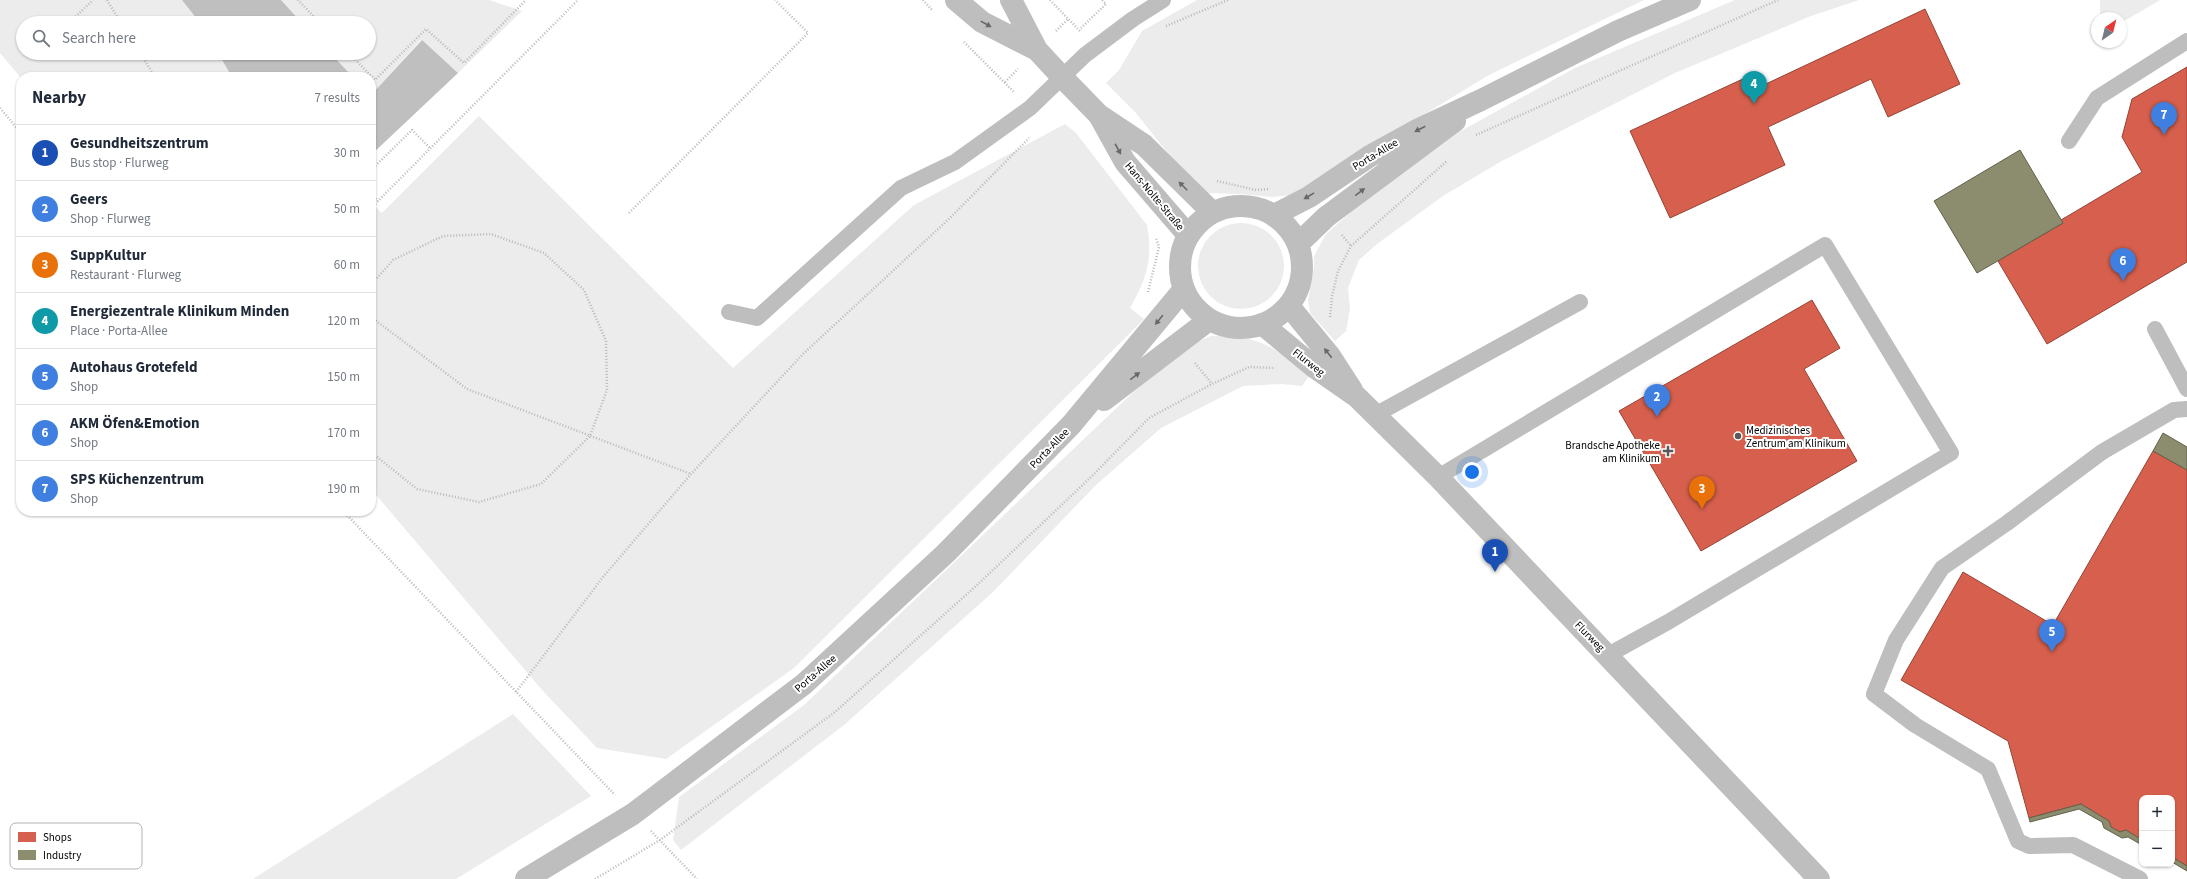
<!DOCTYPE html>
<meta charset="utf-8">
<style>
:root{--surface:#fff;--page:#f6f6f7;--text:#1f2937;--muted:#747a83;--line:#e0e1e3;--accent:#595959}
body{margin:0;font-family:"Source Sans 3",sans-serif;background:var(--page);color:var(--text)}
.controls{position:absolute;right:12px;bottom:12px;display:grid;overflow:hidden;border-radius:8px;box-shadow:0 1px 3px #0004}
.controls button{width:36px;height:36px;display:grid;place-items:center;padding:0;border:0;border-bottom:1px solid var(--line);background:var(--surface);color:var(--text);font:20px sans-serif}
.compass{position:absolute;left:2091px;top:12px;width:36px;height:36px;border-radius:50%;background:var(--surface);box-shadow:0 1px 3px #0004;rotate:35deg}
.you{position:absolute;left:1472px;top:472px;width:14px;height:14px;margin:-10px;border:3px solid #fff;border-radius:50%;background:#1a73e8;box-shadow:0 0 0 6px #1a73e833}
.badge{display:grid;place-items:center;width:26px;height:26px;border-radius:50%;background:var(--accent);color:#fff;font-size:13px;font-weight:700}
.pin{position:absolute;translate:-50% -33px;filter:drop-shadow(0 1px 2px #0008)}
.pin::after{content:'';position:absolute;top:21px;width:14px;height:12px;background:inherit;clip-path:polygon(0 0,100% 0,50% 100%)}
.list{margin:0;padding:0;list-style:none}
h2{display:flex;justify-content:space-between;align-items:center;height:52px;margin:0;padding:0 16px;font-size:17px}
h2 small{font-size:13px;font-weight:400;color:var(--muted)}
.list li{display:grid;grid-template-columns:26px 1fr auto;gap:12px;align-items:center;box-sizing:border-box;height:56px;padding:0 16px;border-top:1px solid var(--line)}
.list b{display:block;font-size:15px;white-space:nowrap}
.list p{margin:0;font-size:13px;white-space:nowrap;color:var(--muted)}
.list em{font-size:13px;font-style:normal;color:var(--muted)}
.icon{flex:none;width:22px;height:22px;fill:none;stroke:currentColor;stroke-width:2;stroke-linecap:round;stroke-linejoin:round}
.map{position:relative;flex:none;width:2187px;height:879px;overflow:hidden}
.search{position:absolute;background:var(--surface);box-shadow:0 1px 3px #0004;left:16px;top:16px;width:360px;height:44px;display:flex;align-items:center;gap:10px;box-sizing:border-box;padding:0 14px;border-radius:22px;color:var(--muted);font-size:15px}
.panel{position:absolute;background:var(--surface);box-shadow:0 1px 3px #0004;left:16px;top:72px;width:360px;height:444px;border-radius:16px}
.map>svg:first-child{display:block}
</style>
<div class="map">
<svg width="2187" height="879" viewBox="0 0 2187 879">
<rect width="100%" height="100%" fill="#fff"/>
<path fill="#ececec" d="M0,0H182L200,23H23V53H218L232,77L21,78L0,53Z
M281,0H489L522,11L458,73L421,40L371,95V77H353L330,53H369V23H302Z
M1197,0H1644L1487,76L1293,195L1272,197L1240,194L1208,193L1196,188L1135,112L1106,83L1119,70L1142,31Z
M1735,0H1859L1811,16L1675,73L1500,162L1443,196L1377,244L1359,260L1348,288L1350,309L1346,331L1335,341L1310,313L1308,300L1314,267V256L1326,234L1366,199L1459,132L1575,68Z
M2100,0H2160L2121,23V18H2100Z
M479,116L733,368L914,205L1065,124L1076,133L1147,225C1153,259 1147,278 1130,308L1144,319L794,668L666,759L597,748L542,690L371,489V203L382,213Z
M1198 266a43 43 0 1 1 86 0a43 43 0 1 1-86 0Z
M1211,336C1261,336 1271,345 1309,376L1302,386L1282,384L1243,386L1161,428L1096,485L993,592L844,725L681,850L673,840L679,797L804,705L1166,361L1194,343Z
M513,714L591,796L456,879H253Z"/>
<path fill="#bfbfbf" d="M182,0H281L302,23H200Z
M422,40L458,73L371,155V95Z
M218,53H330L353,77H232Z"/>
<path fill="#d6604d" stroke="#964336" d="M1925,9L1960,84L1888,117L1871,79L1768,127L1785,165L1670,218L1630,131L1745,78L1751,91Z
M2187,67V262L2047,344L1998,261L2063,223L2061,220L2142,172L2122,137L2132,99Z
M1812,300L1840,348L1804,369L1857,461L1701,551L1619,411Z
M2153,451L2187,470V866L2172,857V798H2142V840L2126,830L2120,832L2111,827L2109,821L2081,804L2029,818L2008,741L1901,680L1963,572L2053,625Z"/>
<path fill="#8c8c6e" stroke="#62624d" d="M2020,150L2063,223L1977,273L1934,201Z
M2163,433L2187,447V470L2153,451Z
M2081,804L2109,821L2111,827L2120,832L2126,830L2142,840V845L2128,837L2122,838L2104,828L2102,822L2079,809L2030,822L2029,818Z
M2172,857L2187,866V871L2172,862Z"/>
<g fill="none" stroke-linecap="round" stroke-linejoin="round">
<path stroke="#b9b9b9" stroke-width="2.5" stroke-dasharray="1 2" stroke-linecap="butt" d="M107,0L121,23
M298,0L320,23
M923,0L932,10
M1050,0L1080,31
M69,23L93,0
M1166,26L1228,0
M1081,28L1106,4L1102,0
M1056,31L1068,19
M964,42L1014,92
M140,53L155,77
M349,53L375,80L426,29L464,63L526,0
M1005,82L1018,69
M0,108L21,133
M1476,135L1778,0
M371,170L412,130L430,148
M1217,181L1256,190L1269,189
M371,195L378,201
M371,208L578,0
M629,213L808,33L775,0
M1342,235L1351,246
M371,285L393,260L443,236L491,234L544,253L584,290L606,341L607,390L590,436L541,484L479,502L417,489L371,452
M1148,292L1159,247L1156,238
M371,317L467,389L691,474
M1330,317L1332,296L1338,271L1351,246L1447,161
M1195,363L1212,384
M343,511L615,795
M516,692L603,577L691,474L803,354L950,218L1029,138
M651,831L697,879
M595,879L660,840L835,712L976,586L1090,478L1149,418L1212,384L1249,367L1275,368"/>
<path stroke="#bebebe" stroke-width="16" d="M2069,141L2097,98L2187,41
M729,312L757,318L901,188L955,162L1030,108L1085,55L1133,19L1163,0
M2155,329L2187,389
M1375,415L1580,302
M1438,477L1825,245L1951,453L1668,622L1608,655
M2140,879L2073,845L2029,846L2018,841L1988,769L1915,725L1874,694L1896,640L1942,568L2007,523L2102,452L2174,410L2187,409"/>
<path stroke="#bebebe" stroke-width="22" d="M956,0L982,22L1037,50
M1011,0L1037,50L1062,77L1099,115L1144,145L1212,212
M1100,117L1125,162L1188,235
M1289,306L1330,356L1352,390
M1262,324L1314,367L1357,397L1438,477L1819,879"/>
<path stroke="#bebebe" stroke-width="22" d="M1180 267a61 61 0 1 1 122 0a61 61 0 1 1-122 0Z
M1274,215L1309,197L1370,156L1419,129L1481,100L1618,31L1690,0
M1298,244L1326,217L1455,121
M1104,400L1209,320
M526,879L633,814L804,684L946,553L1071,425L1184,289"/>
</g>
<defs><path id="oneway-solid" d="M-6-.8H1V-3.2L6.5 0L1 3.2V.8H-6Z"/></defs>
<g fill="#686868">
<use href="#oneway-solid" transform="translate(986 24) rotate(29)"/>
<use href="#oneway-solid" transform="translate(1420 129) rotate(153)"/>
<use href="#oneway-solid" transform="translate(1118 149) rotate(61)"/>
<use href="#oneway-solid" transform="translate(1183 186) rotate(-135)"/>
<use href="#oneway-solid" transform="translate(1360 192) rotate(-37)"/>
<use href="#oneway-solid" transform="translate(1309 196) rotate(149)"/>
<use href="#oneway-solid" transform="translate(1159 320) rotate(129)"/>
<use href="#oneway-solid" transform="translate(1328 353) rotate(-128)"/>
<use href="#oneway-solid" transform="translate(1135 376) rotate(-37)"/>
</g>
<g fill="#595959" stroke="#fff" stroke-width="1.5">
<circle cx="1738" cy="436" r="4"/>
<path d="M1666 445h4v4h4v4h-4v4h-4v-4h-4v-4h4z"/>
</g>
<g text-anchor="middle" stroke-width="4" stroke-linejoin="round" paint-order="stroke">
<g font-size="11" fill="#000" stroke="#fff">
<text transform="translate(1375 154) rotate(-31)" y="4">Porta-Allee</text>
<text transform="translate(1155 196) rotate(50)" y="4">Hans-Nolte-Straße</text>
<text transform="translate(1309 362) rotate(38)" y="4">Flurweg</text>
<text transform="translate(1049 448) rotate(-46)" y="4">Porta-Allee</text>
<text transform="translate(1590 636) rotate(46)" y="4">Flurweg</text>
<text transform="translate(815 673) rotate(-41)" y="4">Porta-Allee</text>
</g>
<g font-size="11" fill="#000" stroke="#fff" text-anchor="start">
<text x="1746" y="434">Medizinisches<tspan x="1746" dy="13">Zentrum am Klinikum</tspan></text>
<text x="1660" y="449" text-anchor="end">Brandsche Apotheke<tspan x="1660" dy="13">am Klinikum</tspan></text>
</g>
</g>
<rect x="10" y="823" width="132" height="46" rx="6" fill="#fff" stroke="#b2b2b2" stroke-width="1"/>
<rect x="18" y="832" width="18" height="10" fill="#d6604d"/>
<rect x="18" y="850" width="18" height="10" fill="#8c8c6e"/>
<g font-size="11" fill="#000">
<text x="43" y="841">Shops</text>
<text x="43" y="859">Industry</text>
</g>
</svg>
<div class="controls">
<button>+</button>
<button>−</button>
</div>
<svg class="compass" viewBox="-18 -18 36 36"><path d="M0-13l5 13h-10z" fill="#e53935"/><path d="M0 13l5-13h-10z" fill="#747a83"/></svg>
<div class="you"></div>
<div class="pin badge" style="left:1495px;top:572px;background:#1a4fb4">1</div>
<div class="pin badge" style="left:1657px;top:417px;background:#3f7fe0">2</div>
<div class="pin badge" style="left:1702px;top:509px;background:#e8710a">3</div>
<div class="pin badge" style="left:1754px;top:104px;background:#0f9aa8">4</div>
<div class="pin badge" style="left:2052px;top:652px;background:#3f7fe0">5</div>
<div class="pin badge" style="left:2123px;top:281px;background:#3f7fe0">6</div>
<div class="pin badge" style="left:2164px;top:135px;background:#3f7fe0">7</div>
<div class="search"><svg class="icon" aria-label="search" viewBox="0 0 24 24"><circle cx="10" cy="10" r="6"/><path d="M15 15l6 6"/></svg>Search here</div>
<section class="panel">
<h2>Nearby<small>7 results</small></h2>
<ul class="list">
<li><span class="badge" style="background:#1a4fb4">1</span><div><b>Gesundheitszentrum</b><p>Bus stop · Flurweg</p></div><em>30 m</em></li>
<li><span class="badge" style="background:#3f7fe0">2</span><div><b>Geers</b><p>Shop · Flurweg</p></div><em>50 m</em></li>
<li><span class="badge" style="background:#e8710a">3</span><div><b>SuppKultur</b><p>Restaurant · Flurweg</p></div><em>60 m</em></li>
<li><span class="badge" style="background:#0f9aa8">4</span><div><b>Energiezentrale Klinikum Minden</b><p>Place · Porta-Allee</p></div><em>120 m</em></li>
<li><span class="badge" style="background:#3f7fe0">5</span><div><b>Autohaus Grotefeld</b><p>Shop</p></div><em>150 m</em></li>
<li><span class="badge" style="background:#3f7fe0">6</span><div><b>AKM Öfen&amp;Emotion</b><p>Shop</p></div><em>170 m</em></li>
<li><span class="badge" style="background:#3f7fe0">7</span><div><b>SPS Küchenzentrum</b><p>Shop</p></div><em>190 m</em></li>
</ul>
</section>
</div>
